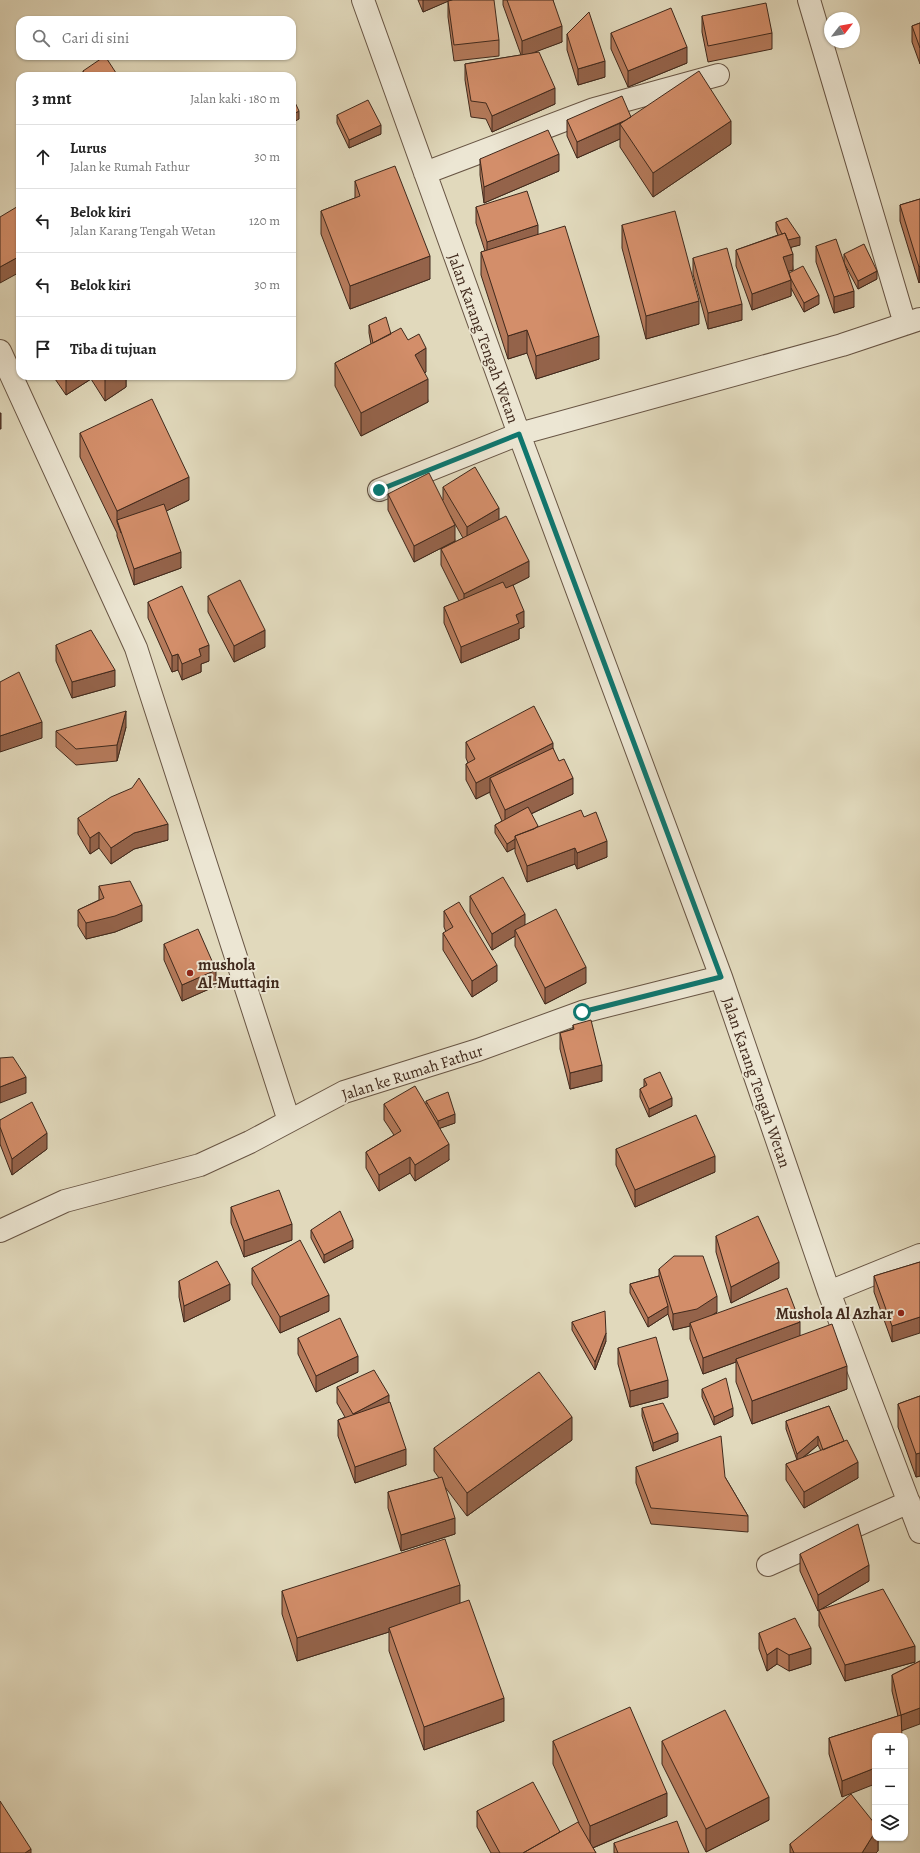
<!DOCTYPE html>
<html lang="id">
<meta charset="utf-8">
<style>
:root{--surface:#fff;--page:#f2f2f2;--text:#222;--muted:#767676;--line:#e0e0e0}
body{margin:0;font-family:Alegreya,serif;background:var(--page);color:var(--text)}
.controls{position:absolute;right:12px;bottom:12px;display:grid;overflow:hidden;border-radius:8px;box-shadow:0 1px 3px #0004}
.controls button{width:36px;height:36px;display:grid;place-items:center;padding:0;border:0;border-bottom:1px solid var(--line);background:var(--surface);color:var(--text);font:20px sans-serif}
.compass{position:absolute;left:824px;top:12px;width:36px;height:36px;border-radius:50%;background:var(--surface);box-shadow:0 1px 3px #0004;rotate:59deg}
.stop{position:absolute;width:12px;height:12px;margin:-9px;border:3px solid #0f766e;border-radius:50%;background:#fff}
.stop.end{background:#0f766e;border-color:#fff;box-shadow:0 1px 4px #0008}
.list{margin:0;padding:0;list-style:none}
h2{display:flex;justify-content:space-between;align-items:center;height:52px;margin:0;padding:0 16px;font-size:17px}
h2 small{font-size:13px;font-weight:400;color:var(--muted)}
.list li{display:grid;grid-template-columns:26px 1fr auto;gap:12px;align-items:center;box-sizing:border-box;height:64px;padding:0 16px;border-top:1px solid var(--line)}
.list b{display:block;font-size:15px;white-space:nowrap}
.list p{margin:0;font-size:13px;white-space:nowrap;color:var(--muted)}
.list em{font-size:13px;font-style:normal;color:var(--muted)}
.icon{flex:none;width:22px;height:22px;fill:none;stroke:currentColor;stroke-width:2;stroke-linecap:round;stroke-linejoin:round}
.map{position:relative;flex:none;width:920px;height:1853px;overflow:hidden}
.search{position:absolute;background:var(--surface);box-shadow:0 1px 3px #0004;left:16px;top:16px;width:280px;height:44px;display:flex;align-items:center;gap:10px;box-sizing:border-box;padding:0 14px;border-radius:12px;color:var(--muted);font-size:15px}
.panel{position:absolute;background:var(--surface);box-shadow:0 1px 3px #0004;left:16px;top:72px;width:280px;height:308px;border-radius:12px}
.map>svg:first-child{display:block}
</style>
<div class="map">
<svg width="920" height="1853" viewBox="0 0 920 1853">
<rect width="100%" height="100%" fill="#e1d9bc"/>
<filter id="stains"><feTurbulence type="fractalNoise" baseFrequency=".005" numOctaves="4"/><feColorMatrix values="0 0 0 0 .2 0 0 0 0 .09 0 0 0 0 .02 0 0 0 .5 -.17"/></filter>
<radialGradient id="worn" r=".72"><stop offset=".6" stop-color="#630" stop-opacity="0"/><stop offset="1" stop-color="#630" stop-opacity=".3"/></radialGradient>
<g fill="none" stroke-linecap="round" stroke-linejoin="round">
<defs>
<path id="minor" d="M363,0L519,434L721,977L829,1292L920,1532
M809,0L905,324
M425,173L594,109L718,75
M0,351L136,648L289,1121
M379,490L519,434L842,345L920,319
M0,1231L65,1201L200,1165L250,1142L344,1092L478,1050L582,1012L721,977
M829,1292L920,1255
M768,1565L909,1502"/>
</defs>
<use href="#minor" stroke="#685544" stroke-width="24"/>
<use href="#minor" stroke="#ece6d3" stroke-width="22"/>
</g>
<path fill="#b57a5b" stroke="#40291c" fill-rule="evenodd" d="M418,0H451L499,40V56L454,61L448,17V1L423,12Z
M503,0H553L562,42L531,53L555,104L492,132L486,119L471,117L465,80V64L521,55L503,5Z
M702,16L772,33V49L708,62L702,32Z
M920,23V64L912,42V26Z
M611,33L687,63L628,87L611,49Z
M567,34L605,77L578,85L567,50Z
M83,71L118,76H83Z
M337,115L381,134L349,148L337,123Z
M631,117L731,144L653,197L620,147V139L577,158L567,136V120Z
M480,159L559,171L484,203L480,175Z
M355,181L430,279L350,309L321,234V211L355,198Z
M920,199V282L919,283L900,221V205Z
M476,207L538,234L599,359L536,379L527,353L508,359L481,275V252L485,251L476,223Z
M776,222L800,245L791,247L793,270L788,271L789,273L819,304L804,312L791,288V296L752,310L736,266V250L778,235L776,230Z
M622,225L699,324L646,339L622,248Z
M816,246L854,307L834,313L816,262Z
M844,254L877,279L858,289L844,263Z
M693,258L742,320L708,329L693,274Z
M369,325L391,334L426,372L424,373L428,402L361,436L335,386V363L371,344L369,333Z
M53,376H126V387L105,401L91,379L66,395Z
M80,433L189,500L166,511L181,568L134,585L117,536V533L80,457Z
M443,487L499,520L529,577L513,585L524,627L519,629V639L461,663L444,623V607L459,601L441,565V549L463,538L450,515L455,541L414,562L388,510V494L443,500Z
M208,596L265,647L234,662L208,612Z
M148,602L209,661L201,664V672L182,680L178,670L172,672L148,618Z
M56,645L115,686L72,698L56,661Z
M126,727L117,761L76,765L56,747V731Z
M466,742L553,749L573,794L531,814L538,827L584,817L607,857L577,869L575,864L527,882L515,852V848L507,852L495,833V825L502,821L490,794V792L476,799L466,780V764L468,763L466,758Z
M78,818L168,840L134,849L111,864L99,848L90,854L78,834Z
M99,886L142,921L115,932L86,939L78,926V910L99,900Z
M470,896L525,925L586,983L545,1004L515,946V936L492,950L470,912Z
M444,911L497,981L472,997L443,950V933L446,932L444,927Z
M164,944L216,986L182,1001L164,960Z
M573,1025L602,1081L570,1089L560,1049V1033L573,1029Z
M644,1079L672,1106L649,1117L640,1097V1089L644,1087Z
M426,1101L455,1123L440,1128L449,1160L415,1181L410,1173L379,1191L366,1168V1152L394,1135L384,1120V1104H426Z
M0,1120L47,1149L12,1175L0,1144Z
M616,1149L715,1172L635,1207L616,1165Z
M231,1207L292,1240L244,1257L231,1223Z
M311,1230L353,1248L324,1263L311,1238Z
M716,1236L779,1278L731,1303L716,1252Z
M920,1262L892,1342L874,1292V1276Z
M252,1268L329,1311L280,1333L252,1284Z
M659,1269L717,1312L713,1315L800,1335L847,1389L752,1424L736,1382V1362L703,1374L690,1339V1326L673,1330L668,1314L648,1327L630,1293V1284L659,1276Z
M179,1281L230,1300L184,1322L179,1297Z
M572,1322L606,1341L595,1370L572,1330Z
M298,1338L358,1372L316,1392L298,1354Z
M618,1348L668,1397L630,1407L618,1364Z
M337,1387L389,1402L406,1465L355,1483L338,1436V1420L345,1417L337,1403Z
M702,1389L733,1416L714,1425L702,1397Z
M920,1396V1476L916,1477L898,1427V1404Z
M829,1406L858,1478L804,1508L786,1480V1464L797,1460L786,1429V1421ZM818,1445L821,1451L803,1458Z
M642,1408L678,1441L653,1451L642,1416Z
M572,1440L467,1516L445,1487L455,1534L401,1551L388,1508V1492L439,1478L434,1471V1448Z
M636,1467L725,1477L748,1516V1532L651,1524L636,1483Z
M800,1554L869,1581L818,1611L800,1571Z
M282,1591L460,1603L504,1721L424,1750L389,1651V1632L297,1661L282,1614Z
M819,1610L915,1662L845,1681L819,1626Z
M759,1633L811,1664L789,1671L777,1664L767,1671L759,1649Z
M920,1661L901,1731L842,1797L829,1754V1738L898,1716L892,1691V1675Z
M553,1741L667,1816L593,1848L596,1853H491L477,1827V1811L560,1832L579,1823L553,1764Z
M662,1741L769,1820L706,1852L662,1764Z
M878,1838V1851L876,1853H790V1844Z
M614,1843L689,1853H614Z"/>
<path fill="#94634a" stroke="#40291c" d="M423,0H451L423,12Z
M562,26V42L522,57V41Z
M687,47V63L628,87V71Z
M605,61V77L578,85V69Z
M555,88V104L492,132V116Z
M299,111V119L292,123V115Z
M632,118L620,124V139L577,158V142Z
M731,121V144L653,197V173Z
M381,125V134L349,148V140Z
M559,154V171L484,203V187Z
M538,225V241L487,258V242Z
M800,237V245L785,249V240Z
M793,254V270L783,273V257Z
M20,256V272L0,283V267Z
M430,256V279L350,309V286Z
M920,266V282L919,283V267Z
M877,271V279L858,289V281Z
M791,280V296L752,310V294Z
M854,291V307L834,313V297Z
M819,295V304L804,312V303Z
M699,301V324L646,339V316Z
M742,304V320L708,329V313Z
M527,330V353L508,359V336Z
M599,336V359L536,379V356Z
M426,348V372L415,378V355Z
M66,376H91V379L66,395Z
M107,376H126V387L105,401V378Z
M428,379V402L361,436V413Z
M0,413H1V429H0Z
M189,477V500L121,533L117,522V511Z
M499,508V524L467,543V527Z
M455,525V541L414,562V546Z
M181,552V568L134,585V569Z
M529,561V577L464,610V594Z
M524,611V627L519,629V639L461,663V647L516,615Z
M265,630V647L234,662V646Z
M209,645V661L201,664V672L182,680V664L199,649Z
M178,654V670L172,672V656Z
M115,670V686L72,698V682Z
M126,711V727L117,761V745Z
M42,722V738L0,752V736Z
M553,743V759L490,778V792L476,799V783Z
M573,778V794L505,826V810Z
M168,824V840L134,849L111,864V848L134,833Z
M99,832V848L90,854V838Z
M515,839V848L507,852V844Z
M607,841V857L577,869V853Z
M575,848V864L527,882V866Z
M142,905V921L115,932L86,939V923Z
M525,914V930H515V936L492,950V934Z
M497,965V981L472,997V981Z
M586,967V983L545,1004V988Z
M216,970V986L182,1001V985Z
M602,1065V1081L570,1089V1073Z
M26,1077V1093L0,1103V1087Z
M672,1098V1106L649,1117V1109Z
M455,1114V1123L438,1129V1121Z
M47,1133V1149L12,1175V1159Z
M449,1144V1160L415,1181V1165Z
M715,1156V1172L635,1207V1190Z
M410,1157V1173L379,1191V1175Z
M292,1224V1240L244,1257V1241Z
M353,1240V1248L324,1263V1255Z
M779,1262V1278L731,1303V1287Z
M230,1284V1300L184,1322V1306Z
M329,1295V1311L280,1333V1317Z
M717,1296V1312L697,1325L690,1323V1326L673,1330V1314Z
M668,1306V1314L648,1327V1318Z
M920,1317V1333L892,1342V1326Z
M800,1322V1338L736,1359V1362L703,1374V1358Z
M606,1333V1341L595,1370V1362Z
M358,1356V1372L316,1392V1376Z
M847,1366V1389L752,1424V1401Z
M668,1380V1397L630,1407V1391Z
M389,1395V1411L353,1414Z
M733,1408V1416L714,1425V1417Z
M572,1417V1440L467,1516V1493Z
M678,1433V1441L653,1451V1443Z
M818,1436V1445L797,1462V1454Z
M406,1449V1465L355,1483V1467Z
M920,1453V1476L916,1477V1454Z
M858,1462V1478L804,1508V1492Z
M455,1518V1534L401,1551V1535Z
M869,1565V1581L818,1611V1595Z
M460,1585V1608L389,1628V1632L297,1661V1638Z
M915,1646V1662L845,1681V1665Z
M777,1648V1664L767,1671V1655Z
M811,1648V1664L789,1671V1655Z
M504,1698V1721L424,1750V1727Z
M920,1708V1724L901,1731V1715Z
M875,1768V1784L842,1797V1781Z
M667,1793V1816L590,1849V1826Z
M769,1797V1820L706,1852V1829Z
M875,1832V1838H878V1851L876,1853H862Z
M31,1849V1853H25Z"/>
<path fill="#d38e6a" stroke="#40291c" d="M453,0H494L499,40L454,45L448,1Z
M507,0H553L562,26L522,41Z
M766,3L772,33L708,46L702,16Z
M671,8L687,47L628,71L611,33Z
M589,12L605,61L578,69L567,34Z
M920,23V48L912,26Z
M539,52L555,88L492,116L486,103L471,101L465,64Z
M105,56L118,76H86L83,71Z
M699,71L731,121L653,173L620,124Z
M292,96L299,111L292,115Z
M622,96L631,117L626,120L577,142L567,120Z
M368,100L381,125L349,140L337,115Z
M548,130L559,154L484,187L480,159Z
M395,166L430,256L350,286L321,211L360,196L355,181Z
M527,191L538,225L487,242L476,207Z
M920,199V266L919,267L900,205Z
M20,205V256L0,267V217Z
M675,211L699,301L646,316L622,225Z
M787,218L800,237L788,240L785,233L782,234L776,222Z
M565,226L599,336L536,356L527,330L508,336L481,252Z
M785,233L793,254L783,257L791,280L752,294L736,250Z
M836,239L854,291L834,297L816,246Z
M864,244L877,271L858,281L844,254Z
M727,248L742,304L708,313L693,258Z
M803,266L819,295L804,303L791,279L789,273Z
M386,317L391,334L373,343L369,325Z
M401,328L408,340L419,334L426,348L415,355L428,379L361,413L335,363Z
M152,399L189,477L117,511L80,433Z
M475,467L499,508L467,527L443,487Z
M429,473L455,525L414,546L388,494Z
M164,504L181,552L134,569L117,520Z
M506,516L529,561L464,594L441,549Z
M240,580L265,630L234,646L208,596Z
M503,582L506,588L513,585L524,611L516,615L519,623L461,647L444,607Z
M182,586L209,645L199,649L201,656L182,664L178,654L172,656L148,602Z
M91,630L115,670L72,682L56,645Z
M19,672L42,722L0,736V682Z
M534,706L553,743L476,783L466,764L475,759L466,742Z
M126,711L117,745L76,749L56,731Z
M553,748L559,761L564,759L573,778L505,810L490,778Z
M139,778L168,824L134,833L111,848L99,832L90,838L78,818L111,797L132,788Z
M528,807L538,826L534,829L515,836V839L507,844L495,825Z
M581,810L584,817L596,812L607,841L577,853L575,848L527,866L515,836Z
M503,877L525,914L492,934L470,896Z
M130,881L142,905L115,916L86,923L78,910L104,898L99,886Z
M459,902L497,965L472,981L443,933L453,927L444,911Z
M556,909L586,967L545,988L515,930Z
M198,929L216,970L182,985L164,944Z
M591,1020L602,1065L570,1073L560,1033L574,1029L573,1025Z
M13,1057L26,1077L0,1087V1058Z
M660,1072L672,1098L649,1109L640,1089L647,1085L644,1079Z
M415,1086L449,1144L415,1165L410,1157L379,1175L366,1152L401,1131L384,1104Z
M448,1092L455,1114L438,1121L426,1101Z
M32,1102L47,1133L12,1159L0,1127V1120Z
M696,1115L715,1156L635,1190L616,1149Z
M279,1190L292,1224L244,1241L231,1207Z
M340,1211L353,1240L324,1255L311,1230Z
M758,1216L779,1262L731,1287L716,1236Z
M300,1240L329,1295L280,1317L252,1268Z
M674,1256H703L717,1296L697,1309L673,1314L659,1269Z
M217,1261L230,1284L184,1306L179,1281Z
M920,1262V1317L892,1326L874,1276Z
M659,1276L668,1306L648,1318L630,1284Z
M787,1288L800,1322L703,1358L690,1323Z
M605,1311L606,1333L595,1362L572,1322Z
M340,1318L358,1356L316,1376L298,1338Z
M832,1324L847,1366L752,1401L736,1359Z
M656,1337L668,1380L630,1391L618,1348Z
M374,1370L389,1395L353,1414L337,1387Z
M539,1372L572,1417L467,1493L434,1448Z
M726,1378L733,1408L714,1417L702,1389Z
M920,1396V1453L916,1454L898,1404Z
M390,1402L406,1449L355,1467L338,1420Z
M663,1403L678,1433L653,1443L642,1408Z
M829,1406L844,1441L823,1450L818,1436L797,1454L786,1421Z
M721,1436L725,1477L748,1516L651,1508L636,1467Z
M847,1440L858,1462L804,1492L786,1464Z
M442,1477L455,1518L401,1535L388,1492Z
M858,1524L869,1565L818,1595L800,1554Z
M445,1539L460,1585L297,1638L282,1591Z
M883,1589L915,1646L845,1665L819,1610Z
M469,1600L504,1698L424,1727L389,1628Z
M795,1618L811,1648L789,1655L777,1648L767,1655L759,1633Z
M920,1661V1708L901,1715L892,1675Z
M630,1707L667,1793L590,1826L553,1741Z
M725,1710L769,1797L706,1829L662,1741Z
M901,1715L902,1736H875V1768L842,1781L829,1738Z
M533,1782L560,1832L523,1853H500L477,1811Z
M851,1794L875,1824V1832L862,1853H794L790,1844Z
M0,1801L31,1849L25,1853H0Z
M677,1821L689,1853H618L614,1843Z
M578,1822L596,1853H523Z"/>
<g fill="none" stroke-linecap="round" stroke-linejoin="round">
<path stroke="#0f766e" stroke-width="5" d="M379,490L519,434L721,977L582,1012"/>
</g>
<g fill="#8f2418" stroke="#ece6d3" stroke-width="1.5">
<circle cx="190" cy="973" r="4"/>
<circle cx="901" cy="1313" r="4"/>
</g>
<g text-anchor="middle" stroke-width="4" stroke-linejoin="round" paint-order="stroke">
<g font-size="16" fill="#40291c" stroke="#ece6d3">
<text transform="translate(484 338) rotate(70)" y="6">Jalan Karang Tengah Wetan</text>
<text transform="translate(412 1072) rotate(-18)" y="6">Jalan ke Rumah Fathur</text>
<text transform="translate(757 1082) rotate(71)" y="6">Jalan Karang Tengah Wetan</text>
</g>
<g font-size="16" font-weight="bold" fill="#40291c" stroke="#ece6d3" text-anchor="start">
<text x="198" y="970">mushola<tspan x="198" dy="18">Al-Muttaqin</tspan></text>
<text x="893" y="1319" text-anchor="end">Mushola Al Azhar</text>
</g>
</g>
<rect width="100%" height="100%" filter="url(#stains)"/>
<rect width="100%" height="100%" fill="url(#worn)"/>
</svg>
<div class="controls">
<button>+</button>
<button>−</button>
<button><svg class="icon" aria-label="layers" viewBox="0 0 24 24"><path d="M12 4l9 5-9 5-9-5zM3 14l9 5 9-5"/></svg></button>
</div>
<svg class="compass" viewBox="-18 -18 36 36"><path d="M0-13l5 13h-10z" fill="#e53935"/><path d="M0 13l5-13h-10z" fill="#767676"/></svg>
<div class="stop" style="left:582px;top:1012px"></div>
<div class="stop end" style="left:379px;top:490px"></div>
<div class="search"><svg class="icon" aria-label="search" viewBox="0 0 24 24"><circle cx="10" cy="10" r="6"/><path d="M15 15l6 6"/></svg>Cari di sini</div>
<section class="panel">
<h2>3 mnt<small>Jalan kaki · 180 m</small></h2>
<ul class="list">
<li><svg class="icon" aria-label="ahead" viewBox="0 0 24 24"><path d="M12 20V5M6 11l6-6 6 6"/></svg><div><b>Lurus</b><p>Jalan ke Rumah Fathur</p></div><em>30 m</em></li>
<li><svg class="icon" aria-label="left" viewBox="0 0 24 24"><path d="M17 20v-9H6M10 6l-5 5 5 5"/></svg><div><b>Belok kiri</b><p>Jalan Karang Tengah Wetan</p></div><em>120 m</em></li>
<li><svg class="icon" aria-label="left" viewBox="0 0 24 24"><path d="M17 20v-9H6M10 6l-5 5 5 5"/></svg><div><b>Belok kiri</b></div><em>30 m</em></li>
<li><svg class="icon" aria-label="arrive" viewBox="0 0 24 24"><path d="M6 21V4h12l-3 4 3 4H6"/></svg><div><b>Tiba di tujuan</b></div></li>
</ul>
</section>
</div>
